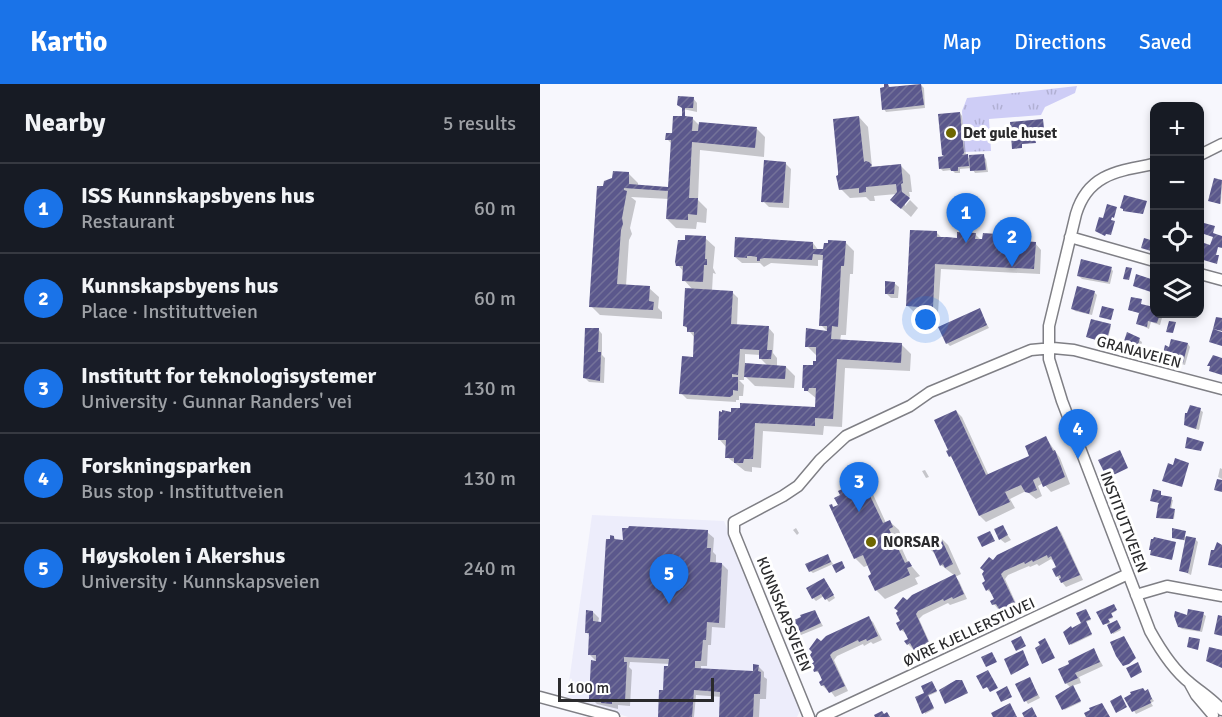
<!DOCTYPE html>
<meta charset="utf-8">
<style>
:root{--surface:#171b24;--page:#20242c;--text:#f1f3f6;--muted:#9ea1a6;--line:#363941;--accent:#1a73e8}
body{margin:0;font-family:Signika,sans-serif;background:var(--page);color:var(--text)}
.controls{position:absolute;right:18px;top:18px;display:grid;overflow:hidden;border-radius:12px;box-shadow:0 3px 9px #0003}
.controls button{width:54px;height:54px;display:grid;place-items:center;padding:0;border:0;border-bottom:2px solid var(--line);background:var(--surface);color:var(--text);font:30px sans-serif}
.scale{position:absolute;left:18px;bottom:15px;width:156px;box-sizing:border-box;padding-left:6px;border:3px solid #2b2b2d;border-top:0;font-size:16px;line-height:21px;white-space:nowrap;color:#2b2b2d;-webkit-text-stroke:4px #fff;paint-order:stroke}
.you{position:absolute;left:386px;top:236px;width:21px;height:21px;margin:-15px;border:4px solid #fff;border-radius:50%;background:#1a73e8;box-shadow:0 0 0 9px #1a73e833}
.badge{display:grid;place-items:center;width:39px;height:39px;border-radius:50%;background:var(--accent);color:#fff;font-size:20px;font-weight:700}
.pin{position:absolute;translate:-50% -50px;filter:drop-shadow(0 2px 3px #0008)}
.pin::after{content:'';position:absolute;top:32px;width:21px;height:18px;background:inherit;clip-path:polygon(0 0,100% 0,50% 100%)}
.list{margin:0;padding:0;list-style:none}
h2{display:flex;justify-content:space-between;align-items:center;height:78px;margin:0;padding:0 24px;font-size:26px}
h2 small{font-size:20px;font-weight:400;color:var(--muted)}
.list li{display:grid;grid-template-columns:39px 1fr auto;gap:18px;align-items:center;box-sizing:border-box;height:90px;padding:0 24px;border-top:2px solid var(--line)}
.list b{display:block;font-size:22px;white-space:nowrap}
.list p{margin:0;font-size:20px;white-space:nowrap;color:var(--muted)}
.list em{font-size:20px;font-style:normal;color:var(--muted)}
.icon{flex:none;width:33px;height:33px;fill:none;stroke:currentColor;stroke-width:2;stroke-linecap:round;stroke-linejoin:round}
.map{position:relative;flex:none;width:682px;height:633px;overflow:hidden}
header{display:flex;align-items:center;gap:36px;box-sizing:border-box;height:84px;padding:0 30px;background:var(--accent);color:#fff}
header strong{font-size:28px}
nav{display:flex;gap:33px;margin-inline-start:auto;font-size:21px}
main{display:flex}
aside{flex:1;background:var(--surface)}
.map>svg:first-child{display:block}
</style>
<header>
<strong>Kartio</strong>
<nav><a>Map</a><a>Directions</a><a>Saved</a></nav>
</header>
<main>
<aside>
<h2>Nearby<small>5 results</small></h2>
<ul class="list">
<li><span class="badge">1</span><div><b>ISS Kunnskapsbyens hus</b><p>Restaurant</p></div><em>60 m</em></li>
<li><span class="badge">2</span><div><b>Kunnskapsbyens hus</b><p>Place · Instituttveien</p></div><em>60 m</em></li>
<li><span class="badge">3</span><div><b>Institutt for teknologisystemer</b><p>University · Gunnar Randers' vei</p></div><em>130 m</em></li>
<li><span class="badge">4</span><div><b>Forskningsparken</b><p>Bus stop · Instituttveien</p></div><em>130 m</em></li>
<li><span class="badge">5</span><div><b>Høyskolen i Akershus</b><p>University · Kunnskapsveien</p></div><em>240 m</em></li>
</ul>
</aside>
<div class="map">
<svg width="682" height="633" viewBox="0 0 682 633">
<defs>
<pattern id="grass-tufts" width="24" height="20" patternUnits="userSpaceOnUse" patternTransform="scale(1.5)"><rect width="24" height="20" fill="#cecdf6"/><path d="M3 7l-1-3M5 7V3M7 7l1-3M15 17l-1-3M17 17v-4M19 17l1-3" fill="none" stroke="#b1b0d3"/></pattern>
<pattern id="building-hatch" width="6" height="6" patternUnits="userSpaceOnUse" patternTransform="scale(1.5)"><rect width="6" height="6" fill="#5b588c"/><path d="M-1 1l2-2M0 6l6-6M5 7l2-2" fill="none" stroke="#747299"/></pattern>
</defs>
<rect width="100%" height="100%" fill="#f7f7fd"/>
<path fill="#ededfb" d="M52,431L184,437L255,613L260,627L257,633H88L27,613Z"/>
<path fill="url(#grass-tufts)" d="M537,2L535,9L505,23L501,31L449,35L451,67L424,68L422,27L427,14Z"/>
<path fill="#0003" fill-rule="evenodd" d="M348,1L351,4L381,1L384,4L385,24L346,28L344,25Z
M153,14L157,19V28L143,25Z
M420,29L422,32L426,72L431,76L443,72L446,75L448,88L435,89L432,84L420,85V89H415L412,86L403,87L400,84L407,73Z
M319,33L328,43L332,83L333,84L361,82L370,91L372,108H369L370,112L365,117V122L370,116L378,124L371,133L352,116L357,110L334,112L335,117H330L326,113L310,114L301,105Z
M152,34L160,42L216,44L225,53L224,73L160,66L158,116L167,125L166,139L157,138L156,145L136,144L127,135L129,115L91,113L96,117L90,144L92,150L89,156L86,202L109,204L119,213L118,224L122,228V235L60,231L51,222L65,104L89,90L98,99V102L129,104L133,61L127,55Z
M245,79L251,85L249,124L229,123L223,117Z
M676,96L682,98L681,120L671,117Z
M396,148L402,154L418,155L435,150L441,156L483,153L489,159H495L501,166L500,190L401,185L398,229L374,228L368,222Z
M165,154L175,163L173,184L176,190L173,189L172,207L192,208L198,214L197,242L228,243L234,250L233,269L237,274V283H246L255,292L254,304L215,302L204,291V296H199L204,301L203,312H199V316H196V318L147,315L141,309L154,275L155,254L145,242L153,206L144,196V188L138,181ZM205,270L220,271V274L228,282L205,281Z
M305,158L314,167L313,190H310L306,251H301L300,257L362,261L371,270L370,287L305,284L302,343L284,342L283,351L223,347L221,384L212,383V388L205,387L187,373V364L179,355L181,329L277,325V315L266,306L277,278L276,271L267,262L289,249L281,241L284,176H278V182L231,179L224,183L220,179H202L195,173L273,159L279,167Z
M571,185L573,187L570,200L542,195L539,192Z
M354,199L359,203L358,214H351L346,209Z
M554,208L557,211L552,231L535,227L532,224Z
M660,209L663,212L661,222H660Z
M601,217V221L614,225V230H623L620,241L611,238L609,245L597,239L600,229L589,226Z
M439,226L449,244L410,262L407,259Z
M638,230H654L653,234Z
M571,242L567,259L547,253Z
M58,245L62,250V271L65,274L64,299L49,298L45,294Z
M599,256L602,258L599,269L584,263Z
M648,260L650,263L645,281L626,276L624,273Z
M660,326L663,328L659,346L648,343L646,341Z
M416,327L422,333L449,392L491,372L506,354L520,374L530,400L511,408L503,399L498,402L502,412L496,415L486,407L470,415L475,424L446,438L440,432L415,377L410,372Z
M680,384L682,385V395L678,393Z
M385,386L389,393L386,394L382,387Z
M311,396L315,400L322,397L331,406L346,439L349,437L359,446L361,452L357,454L368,478L380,492L375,494L378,500L345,515L336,506L333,491L329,481L324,483L315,474L292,422L294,424L300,421L302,412L308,404Z
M621,408V412L633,416L631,425L635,427L634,435L618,434Z
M462,443L471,456L465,459L460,455Z
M516,443L521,448L543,496L526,503L517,492L518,483L511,475L499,482L497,480L490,483L489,482L468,491L465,495L479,526L466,532L460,524L458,525L454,520L456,516L453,510L447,506L453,478Z
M256,444L259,449L257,451L253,446Z
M167,448L174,454L173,468L176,471V480H182L188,486L185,544L172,543L171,561H168L167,582H161V586L214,589L218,582L224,588V593L227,595L226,615H220L219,633H180L182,613L156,611L154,633H119L130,580L90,578L89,583L92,586L90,622L78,621V625L57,620L51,614L57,578L49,570L50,552L46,548L53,528L59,534L58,539H63L74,453L77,457Z
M645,449V453L655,455L658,458L651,491L640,486L647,457L634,454Z
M399,452L408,461L421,490L415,493L419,497L427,515L410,521L408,519L383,531L379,535L393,566L380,572L368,560L370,556L367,550L361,546L362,538L367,518L415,492L401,481L397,472L388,463Z
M288,472L293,480L273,489L270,487Z
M286,498L295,514L289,518L284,512L276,517L273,514Z
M574,523L576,527L571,530L573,534L568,536L571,541L578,539L581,546L573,550L568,540H564Z
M547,527L551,536L546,538L552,551L531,561L532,545L543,540Z
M275,528L283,542L261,551L253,538L265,531Z
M663,530L666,532L662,548L642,545L639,542L648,532Z
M328,534L333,538L342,556L333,560L331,558L324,562L323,560L297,572L294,576L308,607L295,613L289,605L287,606L282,601L284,597L281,591L276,587L281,560Z
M554,566L563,582L539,593L541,599L532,602L541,618L524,626L531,604L526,599Z
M490,595L500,614L488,620L486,617Z
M393,599L397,608L388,612L394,625L385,630L386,609Z
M607,607L614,617L611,619L613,622L596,630L586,614Z"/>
<path fill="url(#building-hatch)" d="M344,0H348L349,3L381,0L384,21L342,26L340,4L344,3Z
M138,12L154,13L153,24H145V32L153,33L152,47H158L159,38L217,43L215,64L152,58L149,114H158L157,131L148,130V136L126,135L128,107L84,104V106L87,107L82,134L83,140L81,146L77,200L110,202L109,217L114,218L113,226L49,223L57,102H63L64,97L72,94L73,87L89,88V100L128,103L131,56H125L126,49H132L133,32H142V24L137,21Z
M420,28L424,69L422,71L428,70L429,82L418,83V87H411L410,84L399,85L398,73L404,72L402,71L398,30Z
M319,32L324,78L326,77L329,78L332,81L330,83L361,80L363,99L361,100L362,108L370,114L361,125L350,116L357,108L356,100L326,103V108L319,109V104L299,106L296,92L298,91V87L293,35Z
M503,35L505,54L495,55L496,59L482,60V64L472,65L470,38Z
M444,70L446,86L430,87L429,71Z
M224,76L246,78L243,119L221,118Z
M674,94L682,96L680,120L668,117Z
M584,111L607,117L603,130L583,127V125L580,124Z
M567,120L577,123L574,134L572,133L571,136L575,137L571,151L566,150L565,152L555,147L559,133L563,134Z
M664,139L675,142L673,149L682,152V164L678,163L676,171H679L677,180L660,175L664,159L670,161L673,153L661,149Z
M370,146L397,147V153H407L417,154V148L436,149L435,155H442L443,149L484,152V157L496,158L494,185L395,180L393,224L366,222Z
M145,151L166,152L165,175H167V181H164L163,198L142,197L143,182H136L135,178L138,156H145Z
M195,153L273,158V165H283L284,159H288V156L306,157L304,182H301L298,243L292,242L291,255L362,259L361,279L297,275L293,335L275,334V342L215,339L213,375H204L203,379H194V374H185L186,356H178L179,327L182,328V326L191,328V324H200V319L275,323L276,304H269L268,307H264V304H262L263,281H275H273V277H276V263H265L266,244L287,247V242H279L283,171L273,170L272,176L224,174L220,175V177H217V173L211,172H207V174L194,173Z
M604,154L614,157L611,167L601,164Z
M541,175L572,183L568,198L537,192Z
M586,183L592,184L589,196L583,195Z
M596,190L614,196V209L593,202Z
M345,197L355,198L354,210H345Z
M537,202L555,207L549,230L531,225Z
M145,204L193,207L191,240L229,242L227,266H232L231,275H219V266L200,265L198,291L192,290V293H198V307L193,306V311L190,313L139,310L142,272L153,273L154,248H147V243L143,242Z
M591,213L602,215L601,220L614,223V230H620L617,239L608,237L607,243L596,240L599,229L588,226Z
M562,222L574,225L571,236L559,233Z
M440,224L447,241L406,260L398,243Z
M676,233L682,234V247L673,245Z
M551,235L571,240L566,259L546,253Z
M629,237L636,238L633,249L626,248Z
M45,244H59L58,268H61L60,297L43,294Z
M673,245L682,248V262L669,258Z
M587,248L600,254L596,267L582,263Z
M631,255L648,259L643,279L622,274L625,261L629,263Z
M673,271L682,274V291L669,287L670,282H667Z
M205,279L246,282L245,295L204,293Z
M650,321L661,324L656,345L644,341L645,329H647Z
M416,326L446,391L489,372L485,362L506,352L513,367L515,366L525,393L503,403L499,393L493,396L497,406L489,409L485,408L481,401L465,408L470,418L439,432L411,372L409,373L406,367L408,366L394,336Z
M647,353L664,358L661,367L645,364Z
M580,366L588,384L567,394L558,376Z
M635,374L649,379L642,403L622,397L628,379L633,381Z
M311,394L314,400L322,395L343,439L350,436L353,443L349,445L365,479L369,477L372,482L367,484L370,491L335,507L328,492L331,490L323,471L314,475L289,421L292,420L293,423L298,421L294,414L300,411L298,407L306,403L304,397Z
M677,395L682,396V408L674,406Z
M613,405L621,407V411L632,413L630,424L635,425L633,435L616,434L618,421L619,419L610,417Z
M463,441L468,451L459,456L454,445Z
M89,442L168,446L167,464H171L170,478L182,479L179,539L167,538L166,556H163L161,577H155V584L213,587V580L219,581L218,587L221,588L220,610H214L213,633H179L180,608L154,606L152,633H118L119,606H123L124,582H128L129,575L84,573V578H87L85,617L72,616V620L61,619L62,615H49L51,576L56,577V571H48L49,549H45L46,526L53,527V537L61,538L66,455H70V451L74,452V455L83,456L82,444H88Z
M517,442L540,491L521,499L519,495L521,494L520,491L516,493L512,485L516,483L511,472L508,474L507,471L493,478L492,476L485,480L484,478L464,487L461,490L476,521L461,528L456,520L452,521L450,517L454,515L449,505L446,507L442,499L445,497L442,490L444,487L440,484L449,473L453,476L457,471Z
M632,444L646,447L644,456L632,454Z
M450,447L455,457L442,463L437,453Z
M399,450L413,480L405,484L403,480L400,482L391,462L386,464L384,459Z
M646,452L656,454L648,489L639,487Z
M614,453L636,458L632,476L610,471L611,466H609L611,455H613Z
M677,458L682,461V484L668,481L671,466H674Z
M288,470L291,478L269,488L265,480Z
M302,477L305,484L296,489L292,481Z
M415,490L424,510L413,515L412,513L404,517L403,515L378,527L376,530L390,561L375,568L370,559L367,561L364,557L368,555L363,545L360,547L356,539L360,537L356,529L358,527L354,524L363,513L367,516L372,511Z
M284,494L294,511L285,516L281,510L272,515L266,504Z
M574,520L577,526L571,529L573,533L568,535L570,538L563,541L556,528Z
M546,525L551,535L546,537L552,550L529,561L523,548L531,542L532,544L541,539L536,529Z
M648,525L664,528L660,547L638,543L634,532L635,527L647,531Z
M275,526L281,539L257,550L252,537L261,533L260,531Z
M678,531L682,532V552L674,550Z
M329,532L338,552L327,557L326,555L319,558L318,556L293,568L290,571L305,602L289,609L284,601L281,602L279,598L282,596L278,587L274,588L271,580L274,578L270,571L272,568L269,565L277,554L281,557L286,552Z
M577,536L581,544L571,550L567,541Z
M481,552L486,562L476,567L471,557Z
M584,552L596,574L589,580L583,582L576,572L570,558Z
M649,553L660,555L658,566L647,563Z
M505,554L515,574L502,580L495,564L500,561L498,558Z
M669,563L682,566V584L666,577Z
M554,564L560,578L535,589L538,594L525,600L518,585L529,580L528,577Z
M483,566L489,581L471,591L464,575Z
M452,568L457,578L446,583L441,573Z
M598,578L602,588L591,594L586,584Z
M448,586L458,604L450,608L447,603L443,605L436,592Z
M490,593L498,611L484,618L475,600Z
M416,596H422L428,609L405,620L399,606Z
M392,597L397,607L388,611L394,624L382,630L375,613L384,609L381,602Z
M533,601L541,617L522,626L515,612Z
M467,602L472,613L461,618L456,608Z
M603,604L605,607L608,605L612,615L610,616L611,619L592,628L584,614L591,610L590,608Z
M581,611L587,623L576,629L570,617Z
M470,619L477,633H453L451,629Z
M562,619L570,633H546L544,629L550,626L549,624Z
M492,623L497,633H484L482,629Z
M342,627L344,630L347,628L350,633H335L334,631Z"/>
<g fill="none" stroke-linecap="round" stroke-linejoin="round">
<defs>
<path id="street" d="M660,71L682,60
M614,80C578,87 548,90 536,130L509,242V275L522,317L610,547C620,565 633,586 650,599C662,609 671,614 682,626
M530,153L614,177
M660,190L682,196
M596,511L627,502L682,512
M650,600L656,611L673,631
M0,613L74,633
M269,633L194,449V438L243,412L258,402L280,376L306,352L370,322L390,308L491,266L513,264L534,266L682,305
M282,633L588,490"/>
</defs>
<use href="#street" stroke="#7f7f85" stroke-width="13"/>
<use href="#street" stroke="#fff" stroke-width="10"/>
</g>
<g fill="#6e6700" stroke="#fff" stroke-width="2">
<circle cx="411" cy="49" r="6"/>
<circle cx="331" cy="458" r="6"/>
</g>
<g text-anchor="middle" stroke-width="6" stroke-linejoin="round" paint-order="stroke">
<g font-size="15" font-weight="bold" fill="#2b2b2d" stroke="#fff" text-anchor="start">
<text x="423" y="54">Det gule huset</text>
<text x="343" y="463">NORSAR</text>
</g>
<g font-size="15" fill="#2b2b2d" stroke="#fff">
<text transform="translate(599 268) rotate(15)" y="5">GRANAVEIEN</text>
<text transform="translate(584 438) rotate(69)" y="5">INSTITUTTVEIEN</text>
<text transform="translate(244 530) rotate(68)" y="5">KUNNSKAPSVEIEN</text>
<text transform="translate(429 548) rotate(-25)" y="5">ØVRE KJELLERSTUVEI</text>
</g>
</g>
</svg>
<div class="controls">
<button>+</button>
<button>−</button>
<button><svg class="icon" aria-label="locate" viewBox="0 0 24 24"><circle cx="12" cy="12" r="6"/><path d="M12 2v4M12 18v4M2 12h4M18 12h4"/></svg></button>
<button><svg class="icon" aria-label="layers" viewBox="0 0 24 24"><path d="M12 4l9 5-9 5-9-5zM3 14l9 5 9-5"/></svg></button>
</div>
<div class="scale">100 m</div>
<div class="you"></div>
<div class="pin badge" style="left:426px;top:159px">1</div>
<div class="pin badge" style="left:472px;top:183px">2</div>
<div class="pin badge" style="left:319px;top:428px">3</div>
<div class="pin badge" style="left:538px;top:375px">4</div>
<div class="pin badge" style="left:129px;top:520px">5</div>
</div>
</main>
